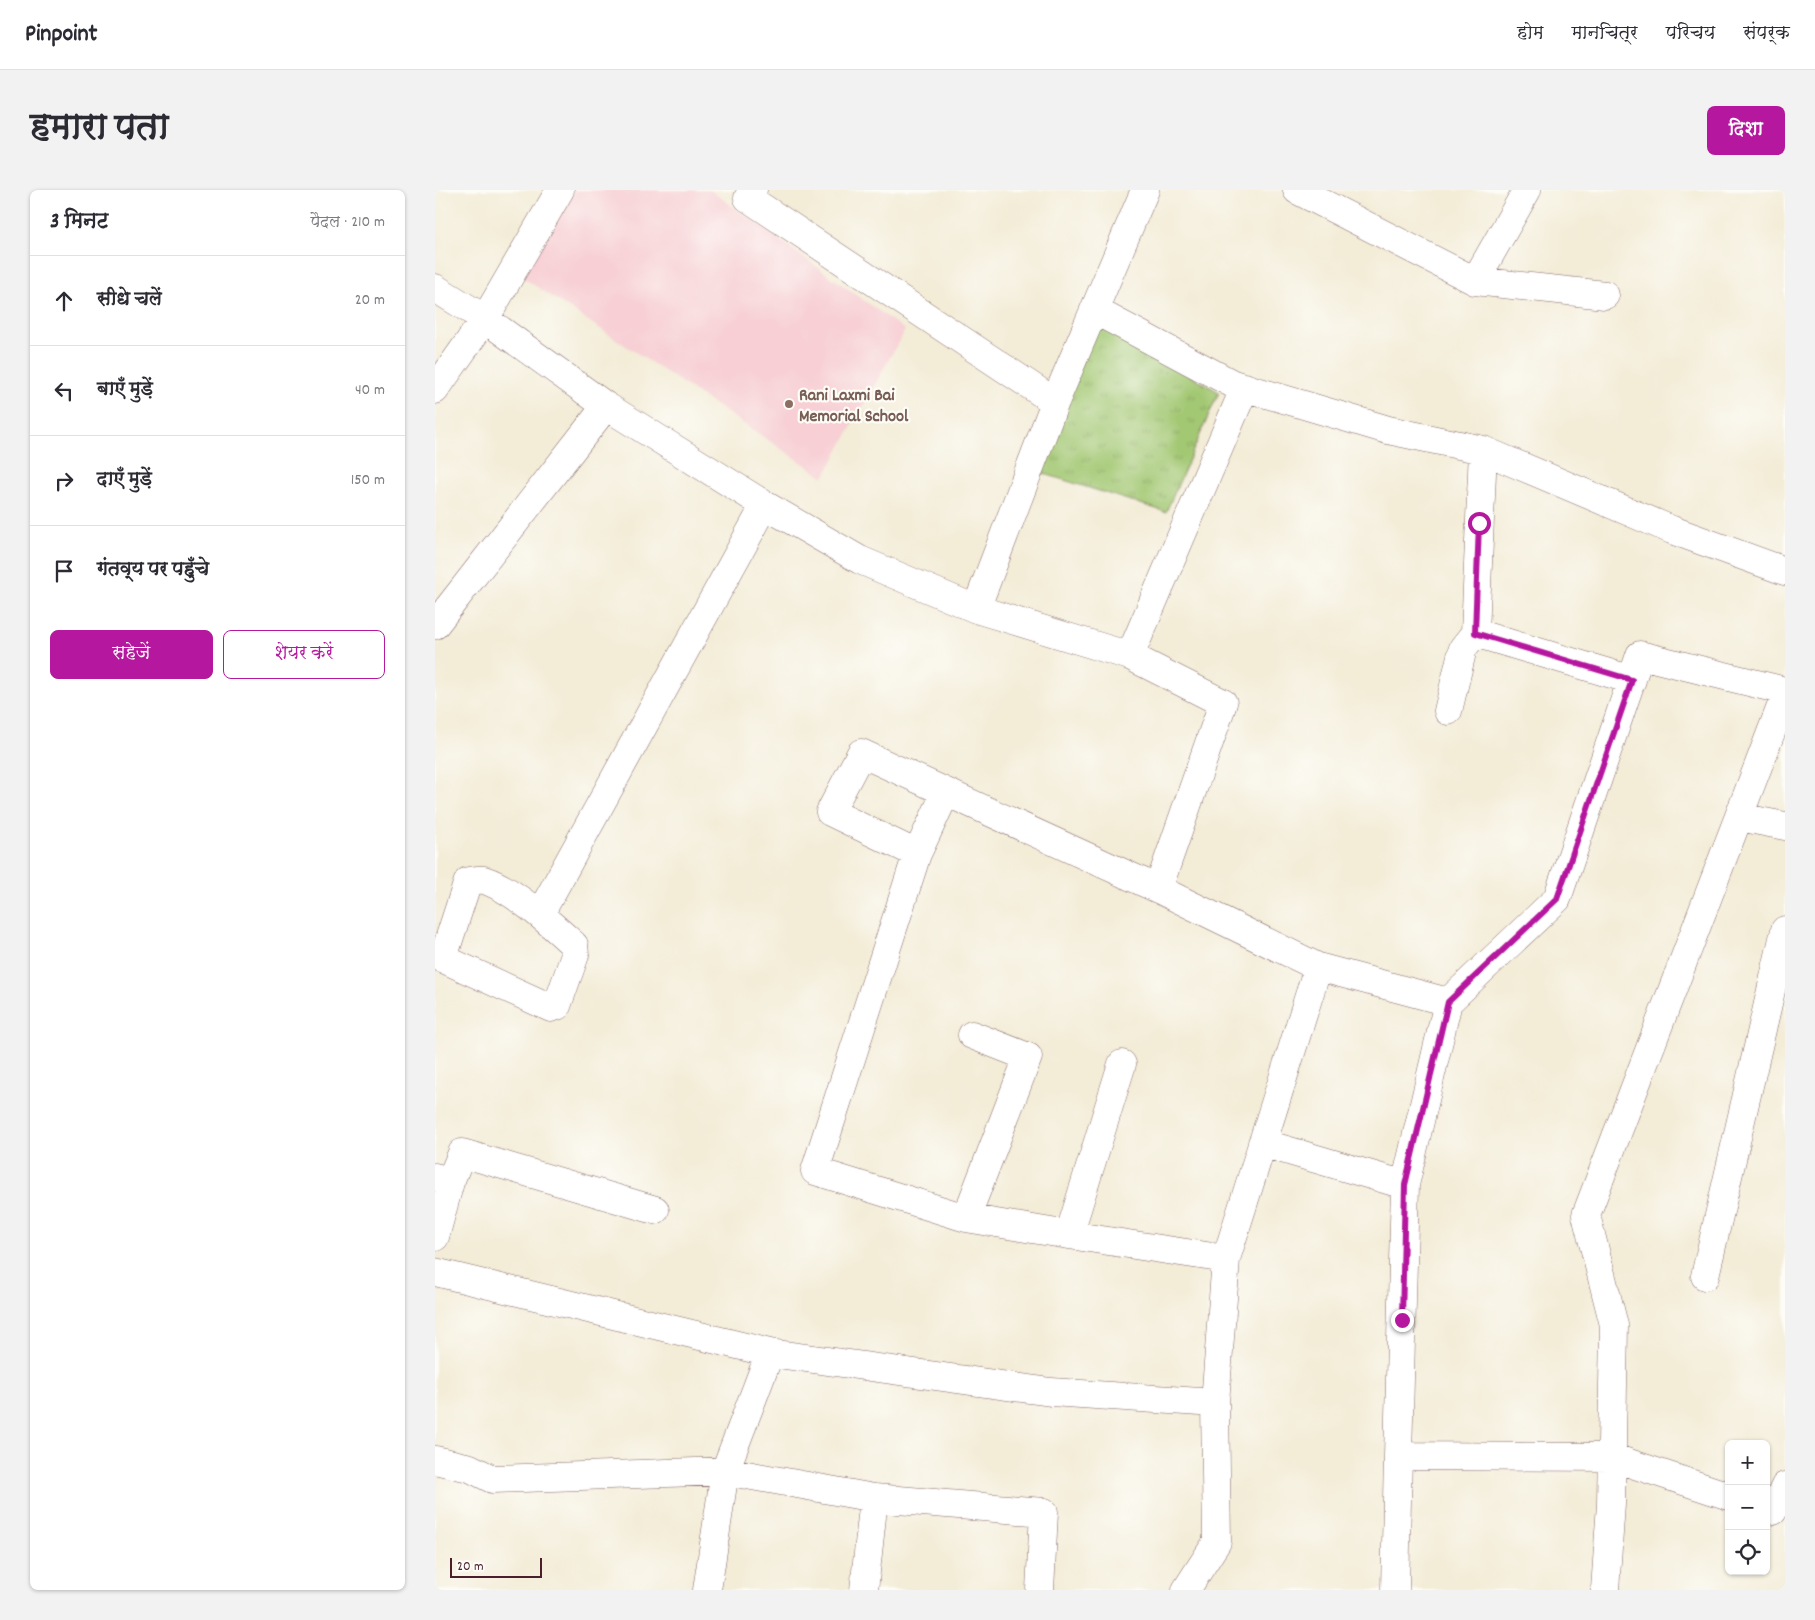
<!DOCTYPE html>
<html lang="hi">
<meta charset="utf-8">
<style>
:root{--surface:#fff;--page:#f2f2f3;--text:#2b2b33;--muted:#7c7c81;--line:#e1e1e2;--accent:#b5179e}
body{margin:0;font-family:Dekko,"Playpen Sans Deva",sans-serif;background:var(--page);color:var(--text)}
.controls{position:absolute;right:15px;bottom:15px;display:grid;overflow:hidden;border-radius:8px;box-shadow:0 1px 4px #0004}
.controls button{width:45px;height:45px;display:grid;place-items:center;padding:0;border:0;border-bottom:1px solid var(--line);background:var(--surface);color:var(--text);font:25px sans-serif}
.scale{position:absolute;left:15px;bottom:12px;width:92px;box-sizing:border-box;padding-left:5px;border:2px solid #4a1f2b;border-top:0;font-size:14px;line-height:18px;white-space:nowrap;color:#4a1f2b;-webkit-text-stroke:4px #fdfcf7;paint-order:stroke}
.stop{position:absolute;width:15px;height:15px;margin:-11px;border:4px solid #b5179e;border-radius:50%;background:#fff}
.stop.end{background:#b5179e;border-color:#fff;box-shadow:0 1px 5px #0008}
.list{margin:0;padding:0;list-style:none}
h2{display:flex;justify-content:space-between;align-items:center;height:65px;margin:0;padding:0 20px;font-size:21px}
h2 small{font-size:16px;font-weight:400;color:var(--muted)}
.list li{display:grid;grid-template-columns:32px 1fr auto;gap:15px;align-items:center;box-sizing:border-box;height:90px;padding:0 20px;border-top:1px solid var(--line)}
.list b{display:block;font-size:19px;white-space:nowrap}
.list em{font-size:16px;font-style:normal;color:var(--muted)}
.actions{display:flex;gap:10px;padding:15px 20px}
.actions a{flex:1;padding:11px 0;border:1px solid var(--accent);border-radius:8px;text-align:center;font-size:18px;color:var(--accent)}
.actions .main{background:var(--accent);color:#fff}
.icon{flex:none;width:28px;height:28px;fill:none;stroke:currentColor;stroke-width:2;stroke-linecap:round;stroke-linejoin:round}
.map{position:relative;flex:none;width:1350px;height:1400px;overflow:hidden;border-radius:8px}
header{display:flex;align-items:center;gap:30px;box-sizing:border-box;height:70px;padding:0 25px;background:var(--surface);border-bottom:1px solid var(--line)}
header strong{font-size:24px}
nav{display:flex;gap:28px;margin-inline-start:auto;font-size:18px}
.intro{display:flex;align-items:center;justify-content:space-between;box-sizing:border-box;height:120px;padding:0 30px}
h1{margin:0;font-size:35px}
.button{padding:12px 22px;border-radius:8px;background:var(--accent);color:#fff;font-size:18px;font-weight:700}
main{display:flex;gap:30px;padding:0 30px}
aside{flex:1;background:var(--surface);border-radius:8px;box-shadow:0 1px 4px #0004}
.map>svg:first-child{display:block}
</style>
<header>
<strong>Pinpoint</strong>
<nav><a>होम</a><a>मानचित्र</a><a>परिचय</a><a>संपर्क</a></nav>
</header>
<div class="intro"><h1>हमारा पता</h1><a class="button">दिशा</a></div>
<main>
<aside>
<h2>3 मिनट<small>पैदल · 210 m</small></h2>
<ul class="list">
<li><svg class="icon" aria-label="ahead" viewBox="0 0 24 24"><path d="M12 20V5M6 11l6-6 6 6"/></svg><div><b>सीधे चलें</b></div><em>20 m</em></li>
<li><svg class="icon" aria-label="left" viewBox="0 0 24 24"><path d="M17 20v-9H6M10 6l-5 5 5 5"/></svg><div><b>बाएँ मुड़ें</b></div><em>40 m</em></li>
<li><svg class="icon" aria-label="right" viewBox="0 0 24 24"><path d="M7 20v-9h11M14 6l5 5-5 5"/></svg><div><b>दाएँ मुड़ें</b></div><em>150 m</em></li>
<li><svg class="icon" aria-label="arrive" viewBox="0 0 24 24"><path d="M6 21V4h12l-3 4 3 4H6"/></svg><div><b>गंतव्य पर पहुँचे</b></div></li>
</ul>
<div class="actions"><a class="main">सहेजें</a><a>शेयर करें</a></div>
</aside>
<div class="map">
<svg width="1350" height="1400" viewBox="0 0 1350 1400">
<defs>
<pattern id="park-tufts" width="24" height="20" patternUnits="userSpaceOnUse" patternTransform="scale(1.25)"><rect width="24" height="20" fill="#a3c873"/><path d="M3 7l-1-3M5 7V3M7 7l1-3M15 17l-1-3M17 17v-4M19 17l1-3" fill="none" stroke="#8eab64"/></pattern>
</defs>
<rect width="100%" height="100%" fill="#fdfcf7"/>
<filter id="ink" filterUnits="userSpaceOnUse"><feTurbulence type="fractalNoise" baseFrequency=".02" numOctaves="2"/><feDisplacementMap in="SourceGraphic" scale="10" xChannelSelector="R" yChannelSelector="G"/><feConvolveMatrix kernelMatrix="1 2 1 2 8 2 1 2 1" color-interpolation-filters="sRGB"/></filter>
<filter id="wash" filterUnits="userSpaceOnUse"><feTurbulence type="fractalNoise" baseFrequency=".0096" numOctaves="4" result="noise"/><feDisplacementMap in="SourceGraphic" scale="20" xChannelSelector="R" yChannelSelector="G"/><feGaussianBlur stdDeviation="1.12" result="paint"/><feColorMatrix in="noise" values="0 0 0 0 0 0 0 0 0 0 0 0 0 0 0 0 0 1.4 0 .05"/><feComposite in="paint" operator="in"/></filter>
<g filter="url(#wash)">
<rect width="100%" height="100%" fill="#f3ecd7"/>
<path fill="#f7cfd4" d="M141,0H275L470,140L389,287L87,87Z"/>
<path fill="url(#park-tufts)" stroke="#76744f" d="M663,132L784,202L731,322L600,281Z"/>
</g>
<g filter="url(#ink)">
<g fill="none" stroke-linecap="round" stroke-linejoin="round">
<defs>
<path id="minor" d="M318,0L313,8L620,212
M862,0L1040,91L1092,0
M1040,91L1170,105
M0,98L50,129L171,216L330,315L425,370L541,419L695,466L788,513L723,699L883,777L791,1069L780,1213L782,1352L751,1400
M659,120L798,194L953,240L1048,260L1237,340L1350,381
M0,200L50,129L125,0
M541,419L620,212L710,0
M0,435L171,216
M1040,443L1197,490
M695,466L810,197
M1013,521L1028,458L1040,443L1048,260
M511,602L723,699
M1304,627L1350,636
M482,664L511,602L426,563L395,622L482,664L380,981L531,1028L634,1045
M105,724L330,315
M0,765L116,818L122,816L140,765L139,755C117,735 78,699 49,690C44,689 38,691 33,691L8,768
M883,777L1013,812
M687,874L634,1045L791,1069
M827,953L970,995
M0,987L15,992L0,1047
M15,992L27,963L220,1020
M531,1028L593,867L537,845
M0,1082L335,1163L616,1202L780,1213
M1270,1086L1350,740
M0,1270L35,1278L57,1289L290,1281L335,1163
M1294,1306L1176,1267L963,1266L970,995L1013,812L1122,709L1205,465L1350,501
M439,1308L609,1322L605,1400
M1338,1321L1350,1296
M272,1400L290,1281L439,1308L429,1400
M960,1400L963,1266
M1170,1400L1176,1314L1179,1135L1151,1025L1350,506"/>
</defs>
<use href="#minor" stroke="#856767" stroke-width="29"/>
<use href="#minor" stroke="#fff" stroke-width="28"/>
</g>
</g>
<g fill="none" stroke-linecap="round" stroke-linejoin="round" filter="url(#ink)">
<path stroke="#b5179e" stroke-width="6" d="M967,1130L970,995L1013,812L1122,709L1197,490L1040,443L1044,333"/>
</g>
<circle fill="#8d6e63" stroke="#fdfcf7" stroke-width="2" cx="354" cy="214" r="5"/>
<g text-anchor="middle" stroke-width="4.5" stroke-linejoin="round" paint-order="stroke">
<g font-size="18" font-weight="bold" fill="#785e54" stroke="#fdfcf7" text-anchor="start">
<text x="364" y="210">Rani Laxmi Bai<tspan x="364" dy="21">Memorial School</tspan></text>
</g>
</g>
</svg>
<div class="controls">
<button>+</button>
<button>−</button>
<button><svg class="icon" aria-label="locate" viewBox="0 0 24 24"><circle cx="12" cy="12" r="6"/><path d="M12 2v4M12 18v4M2 12h4M18 12h4"/></svg></button>
</div>
<div class="scale">20 m</div>
<div class="stop" style="left:1044px;top:333px"></div>
<div class="stop end" style="left:967px;top:1130px"></div>
</div>
</main>
